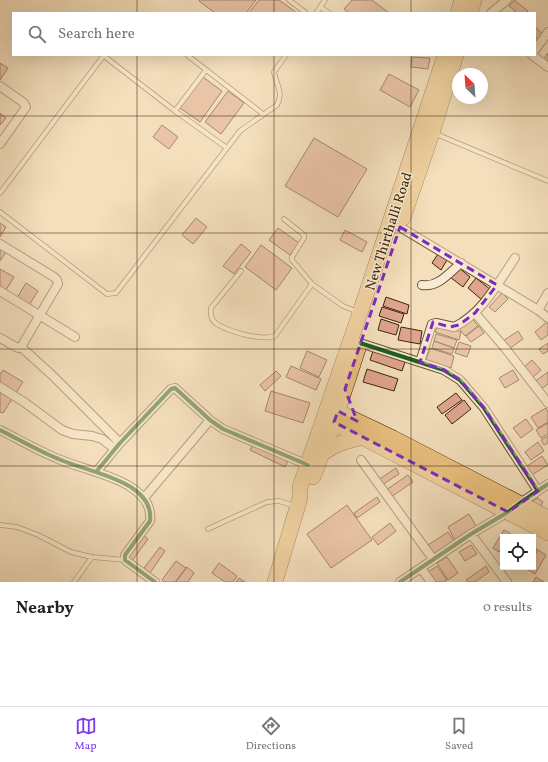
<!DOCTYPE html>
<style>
:root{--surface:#fff;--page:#f6f6f6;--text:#222;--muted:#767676;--line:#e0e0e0;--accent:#7c3aed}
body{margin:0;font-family:Vollkorn,serif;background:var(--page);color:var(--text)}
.controls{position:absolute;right:12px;bottom:12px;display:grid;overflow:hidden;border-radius:0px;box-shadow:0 4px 16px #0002}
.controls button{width:36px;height:36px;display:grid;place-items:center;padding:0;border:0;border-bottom:1px solid var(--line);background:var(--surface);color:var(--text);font:20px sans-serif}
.compass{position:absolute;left:452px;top:68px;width:36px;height:36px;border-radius:50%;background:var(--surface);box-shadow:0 4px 16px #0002;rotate:335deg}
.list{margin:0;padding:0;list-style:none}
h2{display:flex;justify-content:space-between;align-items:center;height:52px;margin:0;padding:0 16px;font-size:17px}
h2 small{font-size:13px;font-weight:400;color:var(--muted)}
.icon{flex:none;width:22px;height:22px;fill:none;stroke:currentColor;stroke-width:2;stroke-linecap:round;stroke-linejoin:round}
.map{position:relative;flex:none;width:548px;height:582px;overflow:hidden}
.search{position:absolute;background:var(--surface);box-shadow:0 4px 16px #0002;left:12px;right:12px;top:12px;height:44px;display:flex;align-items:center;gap:10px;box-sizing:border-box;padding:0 14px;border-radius:0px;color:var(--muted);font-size:15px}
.sheet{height:124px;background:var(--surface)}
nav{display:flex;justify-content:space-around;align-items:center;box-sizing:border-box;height:56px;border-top:1px solid var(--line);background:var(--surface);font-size:11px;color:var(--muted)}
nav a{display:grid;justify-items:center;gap:2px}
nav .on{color:var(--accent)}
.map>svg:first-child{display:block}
</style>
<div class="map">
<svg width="548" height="582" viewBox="0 0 548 582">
<rect width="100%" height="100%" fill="#f4dfbc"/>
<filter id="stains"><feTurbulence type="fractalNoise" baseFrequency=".005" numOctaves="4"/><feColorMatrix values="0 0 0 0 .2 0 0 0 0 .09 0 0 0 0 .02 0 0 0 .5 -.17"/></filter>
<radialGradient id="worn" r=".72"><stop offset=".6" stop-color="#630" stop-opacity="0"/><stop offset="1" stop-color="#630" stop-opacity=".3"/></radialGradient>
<path fill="#dea48e" stroke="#3e2608" d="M200,0H256L246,13H215L199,1Z
M259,0H279L297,13H249Z
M352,0H372L389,13H349L344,9Z
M514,0L528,11L526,13H517L509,6Z
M535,27L544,35L539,40L535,37Z
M548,53V65L542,61Z
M412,57L430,58L428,69L411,67Z
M0,63L8,68L0,80Z
M389,74L419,90L410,107L380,90Z
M203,77L222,91L200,122L180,108Z
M228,91L244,103L221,134L205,122Z
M0,113L6,118L0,125Z
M162,125L178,137L169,149L153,137Z
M314,138L367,169L338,217L285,186Z
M196,218L207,227L193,244L182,235Z
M0,223L6,227L0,237Z
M278,228L299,243L290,255L269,240Z
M345,230L367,242L362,252L340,240Z
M241,244L251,252L234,274L223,266Z
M261,245L292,268L276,290L245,267Z
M0,248L6,252L0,261Z
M438,254L447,260L441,270L432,263Z
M458,267L470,277L463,287L450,277Z
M0,269L14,277L6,290L0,287Z
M476,278L491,290L482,300L468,288Z
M26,283L38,291L29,305L17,298Z
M502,293L508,299L495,312L489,307Z
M386,297L409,305L407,314L383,306Z
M382,307L404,314L401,323L379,316Z
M472,318L478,326L465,336L459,328Z
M381,319L399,325L396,335L378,330Z
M548,321V335L541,340L535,332Z
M438,324L461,332L459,340L435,332Z
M479,326L484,333L471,342L466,336Z
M401,327L422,331L420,344L398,340Z
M518,331L523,339L509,349L503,341Z
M436,334L457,340L454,348L434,341Z
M434,341L454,348L452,354L432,348Z
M459,342L471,346L467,357L455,353Z
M548,343V351L543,354L539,349Z
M430,348L454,356L451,368L426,360Z
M307,351L327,360L319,377L300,368Z
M373,351L405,362L402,371L370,360Z
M532,360L541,370L532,378L523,368Z
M291,366L321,379L316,390L286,377Z
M367,369L398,379L394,391L363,382Z
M3,370L23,382L16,393L0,383V374Z
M513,370L519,380L505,388L499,378Z
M276,371L281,376L265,391L260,385Z
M548,372V384L540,390L534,382Z
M0,391L12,399L3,413L0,412Z
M271,391L310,403L303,423L265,411Z
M456,393L462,400L442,414L437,407Z
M464,400L471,409L452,424L445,415Z
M546,408L548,412V422L538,428L531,417Z
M526,419L533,429L521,438L513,428Z
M548,423V434L541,438L536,430Z
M548,436V443L544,445L541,440Z
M538,442L544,451L531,460L525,452Z
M253,444L288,461L285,467L250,450Z
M542,456L548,465L530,476L524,468Z
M396,468L399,474L382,485L378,480Z
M408,475L413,482L391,497L386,490Z
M377,497L380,502L357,518L354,513Z
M538,498L543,502L540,508L531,502Z
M347,505L372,540L331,568L307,534Z
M469,514L476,526L455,540L448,527Z
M390,523L396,531L378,545L372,537Z
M504,530L511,534L509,537H503V546L499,552L493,548Z
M448,532L454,541L434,555L428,545Z
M143,535L148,539L132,561L126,556Z
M471,545L477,554L465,561L459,552Z
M160,547L165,551L150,573L144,568Z
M533,547L537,549L533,557Z
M538,550L546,555L535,574L527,569L528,567H533V558Z
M447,557L458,573L448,580L437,563Z
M176,561L186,568L175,582H164L162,580Z
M219,563L237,576L233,582H225L212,573Z
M437,566L447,580L444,582H435L428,572Z
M486,566L489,572L475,582H468L466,580Z
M187,567L194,573L188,582H176Z
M536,577L544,582H533Z
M239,578L245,582H236Z"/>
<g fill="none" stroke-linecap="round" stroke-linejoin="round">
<defs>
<path id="lane" d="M289,0L306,13
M320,7L329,13
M316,13L325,0
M187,55L263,114
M104,56L175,111L227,148
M175,111L206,70
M436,134L548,181
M0,193L104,55
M0,212L107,294L116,293L240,131L277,105C284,93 276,84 274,72L286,55
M284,219L304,235V238L292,257V260L312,284
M241,271L211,308C210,315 212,321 217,324C230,332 261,341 275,336L312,284L343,306L358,312
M0,525L17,527L38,535L71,552L92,557L125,560
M208,529L267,502L279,501L295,506
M74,582L92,557"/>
<path id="street" d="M491,13L507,0
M535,50L548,32
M532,55L548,67
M0,86L24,103L26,107L0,144
M400,227L538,310L548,318
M0,244L54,277L57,280L58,284L21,347L19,348L16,347L0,338
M422,285C438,288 450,272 461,263
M0,291L75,337
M538,310L548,293
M475,313L505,348L548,403
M360,343L444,370L460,380L484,408L538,491
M21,347L52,375L120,443
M420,362L432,324L436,323L454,327C482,314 498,283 515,258
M0,387L24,402L62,430L73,434L92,436L102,439L115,449
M0,430C20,440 40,452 61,460C88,472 155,481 150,521L125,555V560L155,582
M361,460L433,559
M96,472L120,443L171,389L175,388L210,420L223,429L308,465
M144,498L210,420
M519,504L548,484
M471,534L507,582
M421,568L431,582
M400,582L471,534L510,511"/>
<path id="highway" d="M458,13L462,0
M470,13L474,0
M403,218L432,133L456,55
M330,408L393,438L548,518
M325,418L548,533
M323,453C337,443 347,441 364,437
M313,477L334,422L358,349
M275,582L300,498V487L360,313L445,55"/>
</defs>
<use href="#lane" stroke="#6c5435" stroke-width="5.5"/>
<use href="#street" stroke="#6c5435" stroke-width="10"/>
<use href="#highway" stroke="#3e2608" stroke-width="16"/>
<use href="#lane" stroke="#f8ead3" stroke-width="4"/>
<use href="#street" stroke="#f8ead3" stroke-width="8"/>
<use href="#highway" stroke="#eac07e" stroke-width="15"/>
<defs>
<path id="cycleway" d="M360,343L444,370L460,380L484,408L538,491
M0,430C20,440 40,452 61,460C88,472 155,481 150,521L125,555V560L155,582
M96,472L120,443L171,389L175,388L210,420L223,429L308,465
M400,582L471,534L508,512L520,503L548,484"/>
</defs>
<use href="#cycleway" stroke="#f8ead3" stroke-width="6"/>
<use href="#cycleway" stroke="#1b5e20" stroke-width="4"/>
</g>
<path d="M0 0H548V582H0ZM400,227L497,285L475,313L459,325L450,327L433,322L420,362L444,370L460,380L484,408L538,491L508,512L334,422L338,411L357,421L345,389Z" fill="#f4dfbc" fill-opacity=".55" fill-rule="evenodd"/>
<path fill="none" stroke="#7b2cbf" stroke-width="3" stroke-dasharray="8 5" stroke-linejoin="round" d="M400,227L497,285L475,313L459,325L450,327L433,322L420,362L444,370L460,380L484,408L538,491L508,512L334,422L338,411L357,421L345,389Z"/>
<path fill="none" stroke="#3e2608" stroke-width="1" stroke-opacity="0.55" d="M137,0V13M274,0V13M411,0V13M137,55V582M274,55V582M411,55V582M0,116H548M0,233H548M0,349H548M0,466H548"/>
<g text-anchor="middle" stroke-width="3" stroke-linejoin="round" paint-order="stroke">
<g font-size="14" fill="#3e2608" stroke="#f8ead3">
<text transform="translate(388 231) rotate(-72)" y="5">New Thirthalli Road</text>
</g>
</g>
<rect width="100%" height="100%" filter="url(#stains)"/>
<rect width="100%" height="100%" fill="url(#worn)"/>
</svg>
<div class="controls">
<button><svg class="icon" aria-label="locate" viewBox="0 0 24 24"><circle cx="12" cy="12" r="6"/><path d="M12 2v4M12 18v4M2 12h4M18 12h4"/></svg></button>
</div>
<svg class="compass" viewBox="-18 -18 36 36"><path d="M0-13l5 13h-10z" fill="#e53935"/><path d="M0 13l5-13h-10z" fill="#767676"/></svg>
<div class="search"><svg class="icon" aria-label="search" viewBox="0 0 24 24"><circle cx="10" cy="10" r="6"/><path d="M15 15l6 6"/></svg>Search here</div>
</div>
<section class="sheet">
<h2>Nearby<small>0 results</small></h2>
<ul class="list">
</ul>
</section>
<nav>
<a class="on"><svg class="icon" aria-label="map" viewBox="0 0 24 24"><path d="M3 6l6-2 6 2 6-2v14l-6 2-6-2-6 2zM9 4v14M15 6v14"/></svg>Map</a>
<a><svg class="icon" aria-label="directions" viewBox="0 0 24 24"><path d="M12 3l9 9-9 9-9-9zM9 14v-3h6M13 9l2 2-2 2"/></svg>Directions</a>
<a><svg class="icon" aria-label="saved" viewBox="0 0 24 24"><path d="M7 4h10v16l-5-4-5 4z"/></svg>Saved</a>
</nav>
